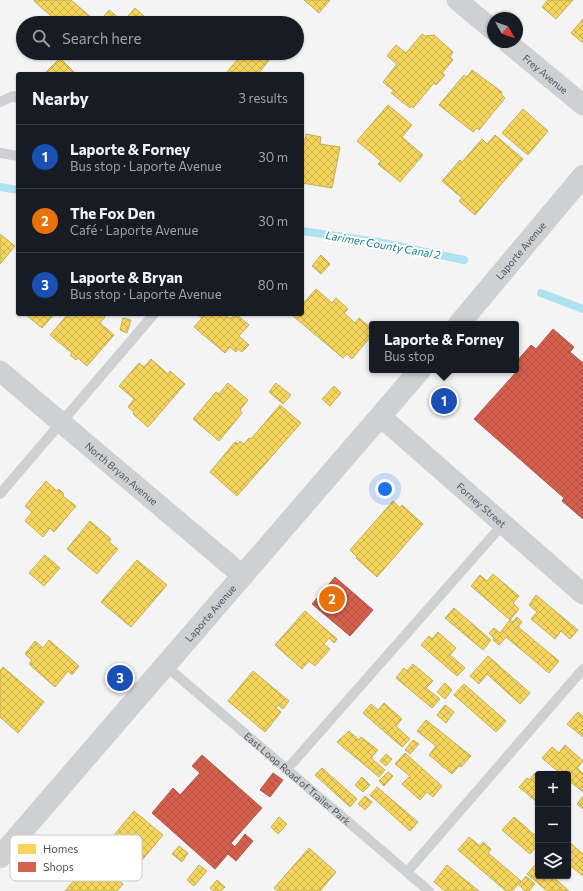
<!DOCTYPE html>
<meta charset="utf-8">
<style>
:root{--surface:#171b24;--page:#20242c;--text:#f1f3f6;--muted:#9ea1a6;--line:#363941;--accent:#d93025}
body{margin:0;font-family:Commissioner,sans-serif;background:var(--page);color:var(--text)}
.controls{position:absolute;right:12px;bottom:12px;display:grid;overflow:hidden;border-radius:4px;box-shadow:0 1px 3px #0004}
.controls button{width:36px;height:36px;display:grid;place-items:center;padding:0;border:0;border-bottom:1px solid var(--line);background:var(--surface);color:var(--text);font:20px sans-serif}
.compass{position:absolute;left:487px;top:12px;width:36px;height:36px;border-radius:50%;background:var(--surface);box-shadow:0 1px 3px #0004;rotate:130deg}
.you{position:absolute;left:385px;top:489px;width:14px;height:14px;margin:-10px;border:3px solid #fff;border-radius:50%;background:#1a73e8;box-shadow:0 0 0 6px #1a73e833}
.badge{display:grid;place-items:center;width:26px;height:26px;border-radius:50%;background:var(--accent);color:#fff;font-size:13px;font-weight:700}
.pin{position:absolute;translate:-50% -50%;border:2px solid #fff;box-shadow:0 1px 4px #0006}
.popup{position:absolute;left:369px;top:321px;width:150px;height:52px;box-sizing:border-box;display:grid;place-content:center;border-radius:4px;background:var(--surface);filter:drop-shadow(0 1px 3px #0005);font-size:13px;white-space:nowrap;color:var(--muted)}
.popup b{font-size:15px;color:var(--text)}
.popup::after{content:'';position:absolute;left:50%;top:100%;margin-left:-8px;border:8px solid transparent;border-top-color:var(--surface)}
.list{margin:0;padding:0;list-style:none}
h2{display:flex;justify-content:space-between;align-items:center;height:52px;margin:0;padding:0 16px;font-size:17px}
h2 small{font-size:13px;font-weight:400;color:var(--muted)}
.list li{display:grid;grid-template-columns:26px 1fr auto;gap:12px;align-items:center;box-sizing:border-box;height:64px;padding:0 16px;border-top:1px solid var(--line)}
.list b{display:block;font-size:15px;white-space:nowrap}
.list p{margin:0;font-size:13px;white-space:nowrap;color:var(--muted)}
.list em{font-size:13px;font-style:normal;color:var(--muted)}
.icon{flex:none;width:22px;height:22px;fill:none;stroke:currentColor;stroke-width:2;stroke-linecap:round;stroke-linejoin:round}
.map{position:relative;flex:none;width:583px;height:891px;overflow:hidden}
.search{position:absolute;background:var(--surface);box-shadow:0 1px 3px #0004;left:16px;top:16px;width:288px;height:44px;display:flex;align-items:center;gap:10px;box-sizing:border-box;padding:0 14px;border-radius:22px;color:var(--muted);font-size:15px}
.panel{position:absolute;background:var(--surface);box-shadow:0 1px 3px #0004;left:16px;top:72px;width:288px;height:244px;border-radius:4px}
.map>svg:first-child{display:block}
</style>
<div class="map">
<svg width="583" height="891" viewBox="0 0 583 891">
<defs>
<pattern id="homes-cross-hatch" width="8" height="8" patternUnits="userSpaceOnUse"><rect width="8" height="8" fill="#f6d55c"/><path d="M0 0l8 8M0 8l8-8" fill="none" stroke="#c9b04f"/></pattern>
<pattern id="shops-cross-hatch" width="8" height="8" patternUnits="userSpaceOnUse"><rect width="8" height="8" fill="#d6604d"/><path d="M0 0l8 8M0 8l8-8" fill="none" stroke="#b05243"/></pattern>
</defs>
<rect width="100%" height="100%" fill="#f4f4f4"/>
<path fill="url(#homes-cross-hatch)" stroke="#c2af5e" d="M35,0H71L92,18L88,23H48L52,17L34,1Z
M304,0H330L319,13Z
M548,0H573L556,19L542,7Z
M135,8L145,17L139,23H136L128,16Z
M109,10L124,22L123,23H102L100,21Z
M583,19V43L571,33Z
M422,34L425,36L434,35L453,52L450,57L453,60L442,73L445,75L436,85L434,83L413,108L411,106L410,108L391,93L394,91L383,82L397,64L387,56L396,45L406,53Z
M243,53H275L258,74H229L227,72Z
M60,58L76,74L45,73Z
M472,70L502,92L501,94L505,98L479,130L477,128L473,132L439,105L464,75L467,77Z
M388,105L412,125L402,137L423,155L400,182L378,164L381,161L357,141Z
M523,109L548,131L528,155L502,133Z
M306,134L321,137L320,144L340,147L332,188L302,183V144L303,140H305Z
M495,135L523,159L475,215L459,201L462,198L442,181L460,160L462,162L482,139L487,144Z
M0,234L15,246L0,264Z
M321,255L330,264L321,274L312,266Z
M316,289L332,303L336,298L348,309L344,313L355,323L359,318L372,329V335L352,359L347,354L343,358L293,316L295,314H302V305Z
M25,314H54L42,328Z
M68,314H102L105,317L100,323L114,335L87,366L78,358L76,360L70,355L72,353L50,335Z
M197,314H224L230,319L236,314L249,325L239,336L249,345L242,352L238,349L236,352L230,347L225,353L194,327L202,318Z
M123,318L131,320L127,333L120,330Z
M151,359L168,374L170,371L185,384L148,427L133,414L134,412L128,407L134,399L119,386L139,363L144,367Z
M228,383L248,400L240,410L242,413L219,441L193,419L216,392L219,394Z
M276,383L291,395L283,404L269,392Z
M334,386L341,393L330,406L322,399Z
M280,405L301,423L237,496L210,472L235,442L238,444L240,441L244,444L249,438L251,439Z
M46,481L57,491L59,489L64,494L63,496L76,506L54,532L50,528L43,537L25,521L32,512L25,506Z
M393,501L400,508L402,505L423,524L377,577L356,558L357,557L350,550Z
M90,521L111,539L109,542L118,549L97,574L67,549Z
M45,555L60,568L44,586L29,573Z
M137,560L167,585L131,627L101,602Z
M493,574L519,596L513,603L519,609L510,620L471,586L480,575L487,581Z
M536,595L578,630L570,639L561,631L555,639L531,619L537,612L529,605Z
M454,608L491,640L483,650L445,618Z
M305,611L337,639L334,643L329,638L324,644L330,649L315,666L309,661L302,669L275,645Z
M517,617L522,622L518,627L559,661L549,673L506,637L499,645L493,640L494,638L489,633L494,628L500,633L510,620L513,622Z
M438,632L456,648L450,655L465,668L457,676L421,645L429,636L432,639Z
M49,640L79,666L72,675L68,671L55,687L29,664L32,660L25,654L35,641L43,648Z
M488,656L530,693L520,704L487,674L479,684L470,676Z
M413,664L433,681L426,688L440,699L432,708L396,678L404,668L407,671Z
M3,667L44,702L18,733L0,717V671Z
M253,671L289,701L283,709L278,705L276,708L281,712L265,732L228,701Z
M445,683L452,690L445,699L437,692Z
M464,684L506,721L496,732L454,695Z
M384,703L402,719L396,726L410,739L402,747L363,713L371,704L378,710Z
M445,705L454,712L446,723L437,715Z
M578,712L583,716V737L567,724Z
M426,720L471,756L461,767L459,766L452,774L429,755L436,746L417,731Z
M349,731L359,740L361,737L378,750L371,758L385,770L379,777L337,742Z
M413,740L419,744L410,754L405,750Z
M565,745L583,761L577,768L583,774V792L568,780V774H561L542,758L552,747L559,753Z
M405,753L442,786L433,797L427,792L420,800L402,784L410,776L395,764Z
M386,754L392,759L386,766L380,761Z
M322,768L357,799L350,807L315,775Z
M388,772L393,776L384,786L379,781Z
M535,773L538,776V803L519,787L527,778L529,780Z
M362,777L370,785L363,792L355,785Z
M377,787L418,822L410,831L370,795Z
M365,796L372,802L365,810L358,804Z
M583,796V809L577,804Z
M134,811L163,835L129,876L100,852Z
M279,817L287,824L278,834L271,827Z
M514,817L538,838V845L530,854L502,830Z
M469,837L480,846L483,842L491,849L488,853L521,881L512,891H506L458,850Z
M568,841L583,854V876L568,864Z
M179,846L188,853L182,862L172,854Z
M309,848L336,872L320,891H278L274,888Z
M95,860L123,884L117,891H65L82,871L84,874Z
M537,863L538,876H552L569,891H547L527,874Z
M199,865L207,871L194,886L187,880Z
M447,865L479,891H445L434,882Z
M526,876L535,884L529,891H525L519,885Z
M217,880L225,887L221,891H214L210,888Z"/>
<path fill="url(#shops-cross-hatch)" stroke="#ac5d53" d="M553,329L574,347L570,352L583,363V519L562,501L564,498L474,419L518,370L516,362L531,345L536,349Z
M335,577L373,610L350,636L312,604Z
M202,755L262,808L231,843L235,847L245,834L253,841L236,861L228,854L215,869L152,813L173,788L180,795L200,773L192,766Z
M273,773L283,780L270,797L260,790Z"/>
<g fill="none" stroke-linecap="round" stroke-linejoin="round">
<path stroke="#aee2f0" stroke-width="8" d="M0,187L18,190
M302,231L378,242L464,260
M541,293L583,309"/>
<g stroke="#ced0d2" stroke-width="10">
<path d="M0,102L13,96L18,98"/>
<path d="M0,153L18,156"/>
<path d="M0,494L154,314"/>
<path id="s1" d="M166,666L429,891"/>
<path d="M288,768L504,523"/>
<path d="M407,872L583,669"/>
</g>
<g stroke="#ced0d2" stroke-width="21">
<path d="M457,0L493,30"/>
<path id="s2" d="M507,42L583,105"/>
<path id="s3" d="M0,371L243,576"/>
<path id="s4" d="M380,416L583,594"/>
</g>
<g stroke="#ced0d2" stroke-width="22">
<path id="s5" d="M459,324L583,176"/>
<path id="s6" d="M0,857L420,370"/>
</g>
</g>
<g text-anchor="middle" stroke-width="4" stroke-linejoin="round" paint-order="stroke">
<g font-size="10" fill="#4a5661" stroke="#fff">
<text dy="4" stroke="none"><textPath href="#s2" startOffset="50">Frey Avenue</textPath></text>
<text dy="4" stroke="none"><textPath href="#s5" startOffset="96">Laporte Avenue</textPath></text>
<text dy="4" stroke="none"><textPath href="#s3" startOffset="159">North Bryan Avenue</textPath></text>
<text dy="4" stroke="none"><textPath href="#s4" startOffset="135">Forney Street</textPath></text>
<text dy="4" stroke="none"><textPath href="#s6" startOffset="322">Laporte Avenue</textPath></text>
<text dy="4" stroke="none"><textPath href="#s1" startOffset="173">East Loop Road of Trailer Park</textPath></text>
</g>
<g font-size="11" font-style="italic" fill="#0c7c9b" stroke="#fff">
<text transform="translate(383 245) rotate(10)" y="4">Larimer County Canal 2</text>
</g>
</g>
<rect x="10" y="835" width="132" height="46" rx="6" fill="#fff" stroke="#c9ccd0" stroke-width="1"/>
<rect x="18" y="844" width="18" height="10" fill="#f6d55c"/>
<rect x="18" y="862" width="18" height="10" fill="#d6604d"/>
<g font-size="11" fill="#4a5661">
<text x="43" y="853">Homes</text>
<text x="43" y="871">Shops</text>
</g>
</svg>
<div class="controls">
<button>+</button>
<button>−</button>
<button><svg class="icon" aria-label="layers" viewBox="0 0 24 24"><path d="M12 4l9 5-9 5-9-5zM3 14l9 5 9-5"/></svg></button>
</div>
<svg class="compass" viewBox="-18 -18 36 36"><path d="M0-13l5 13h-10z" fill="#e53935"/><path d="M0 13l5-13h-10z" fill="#9ea1a6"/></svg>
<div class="you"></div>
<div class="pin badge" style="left:444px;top:401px;background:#1a4fb4">1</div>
<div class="popup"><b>Laporte &amp; Forney</b>Bus stop</div>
<div class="pin badge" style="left:332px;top:599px;background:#e8710a">2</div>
<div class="pin badge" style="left:120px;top:678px;background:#1a4fb4">3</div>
<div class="search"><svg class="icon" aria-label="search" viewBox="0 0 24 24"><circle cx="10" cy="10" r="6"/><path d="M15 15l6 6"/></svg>Search here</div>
<section class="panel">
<h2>Nearby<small>3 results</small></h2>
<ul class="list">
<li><span class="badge" style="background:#1a4fb4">1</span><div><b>Laporte &amp; Forney</b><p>Bus stop · Laporte Avenue</p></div><em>30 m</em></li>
<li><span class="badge" style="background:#e8710a">2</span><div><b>The Fox Den</b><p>Café · Laporte Avenue</p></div><em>30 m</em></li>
<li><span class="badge" style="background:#1a4fb4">3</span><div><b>Laporte &amp; Bryan</b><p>Bus stop · Laporte Avenue</p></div><em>80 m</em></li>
</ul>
</section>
</div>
